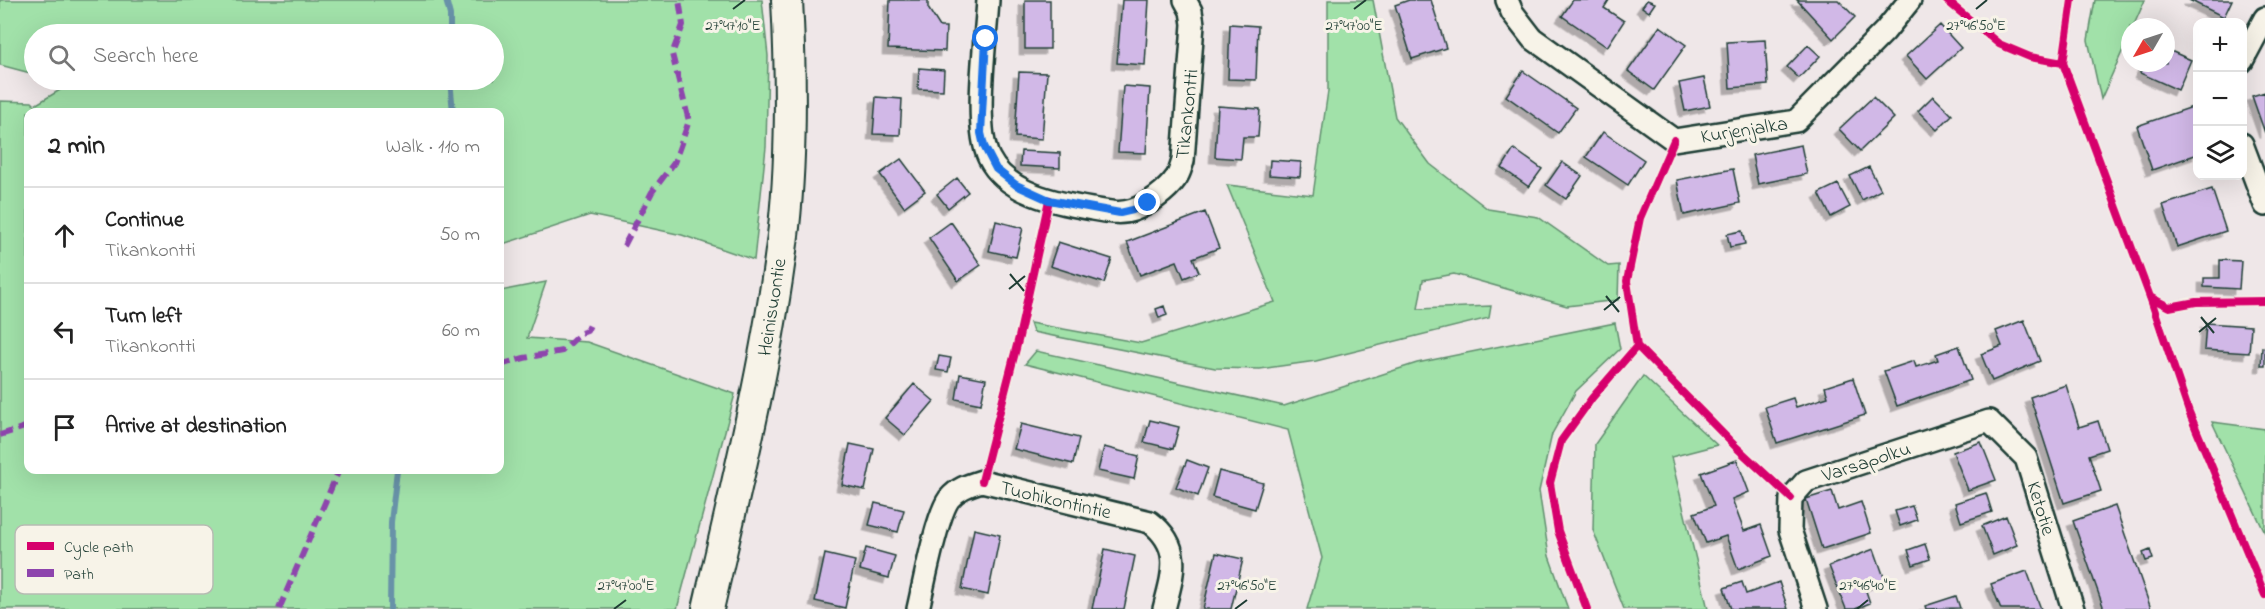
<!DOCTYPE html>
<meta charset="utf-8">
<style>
:root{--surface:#fff;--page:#f2f2f2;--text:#222;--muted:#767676;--line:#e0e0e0}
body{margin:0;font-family:"Indie Flower",sans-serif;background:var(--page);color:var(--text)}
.controls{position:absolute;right:18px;top:18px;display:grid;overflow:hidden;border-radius:12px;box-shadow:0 6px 24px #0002}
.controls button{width:54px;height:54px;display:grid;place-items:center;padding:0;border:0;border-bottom:2px solid var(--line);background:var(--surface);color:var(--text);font:30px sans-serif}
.compass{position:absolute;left:2121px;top:18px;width:54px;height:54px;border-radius:50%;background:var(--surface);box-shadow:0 6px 24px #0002;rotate:231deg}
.stop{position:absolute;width:18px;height:18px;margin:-14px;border:4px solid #1a73e8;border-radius:50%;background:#fff}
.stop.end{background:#1a73e8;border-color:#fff;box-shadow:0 2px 6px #0008}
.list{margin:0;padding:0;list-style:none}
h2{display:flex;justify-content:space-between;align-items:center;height:78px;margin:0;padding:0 24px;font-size:26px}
h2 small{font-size:20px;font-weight:400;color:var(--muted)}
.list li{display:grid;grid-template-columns:39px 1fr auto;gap:18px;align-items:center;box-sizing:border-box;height:96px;padding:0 24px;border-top:2px solid var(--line)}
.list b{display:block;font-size:22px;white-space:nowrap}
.list p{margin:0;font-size:20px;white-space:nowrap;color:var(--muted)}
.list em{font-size:20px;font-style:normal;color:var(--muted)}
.icon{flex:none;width:33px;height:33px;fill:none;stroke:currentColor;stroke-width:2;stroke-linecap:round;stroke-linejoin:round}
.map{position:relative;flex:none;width:2265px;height:609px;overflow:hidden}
.search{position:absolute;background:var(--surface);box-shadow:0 6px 24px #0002;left:24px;top:24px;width:480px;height:66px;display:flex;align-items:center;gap:15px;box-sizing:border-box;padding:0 21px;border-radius:33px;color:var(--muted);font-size:22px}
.panel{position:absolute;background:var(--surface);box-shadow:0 6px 24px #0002;left:24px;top:108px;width:480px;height:366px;border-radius:12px}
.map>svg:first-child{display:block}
</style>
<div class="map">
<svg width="2265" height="609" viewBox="0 0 2265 609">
<defs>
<filter id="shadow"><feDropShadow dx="-5.5" dy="5.5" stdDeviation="0" flood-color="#0004"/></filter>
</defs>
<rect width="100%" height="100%" fill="#efe7e8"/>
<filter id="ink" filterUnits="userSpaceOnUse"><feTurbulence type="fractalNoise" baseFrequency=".0167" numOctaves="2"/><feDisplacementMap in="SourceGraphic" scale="12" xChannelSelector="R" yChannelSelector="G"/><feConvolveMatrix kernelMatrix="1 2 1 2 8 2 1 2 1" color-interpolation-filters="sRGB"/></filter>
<g filter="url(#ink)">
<path fill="#a1e1a9" stroke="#608f6e" stroke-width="1.5" d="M0,0H762L768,56L766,147L754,260L682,235L590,215L500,245V112H28V470H500V291L546,282L527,338L587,342L735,394L677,609H0V101L32,102L35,105L70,84L56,80H494V34H34V74L0,65Z
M1328,0H1373L1395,117L1430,164L1488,209L1538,217L1608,266L1619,265L1618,300L1567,306L1454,274L1423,280L1418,309L1491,306L1489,318L1316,361L1260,369L1215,368L1033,332L1030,323L1141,343L1275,302L1227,185L1313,195L1328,91Z
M2095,0H2145L2133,27H2130V34L2101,99L2088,40Z
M1615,323L1620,349L1576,391L1552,434L1539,491L1549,556L1568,609H1307L1322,558L1288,430L1025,364L1036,351L1284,406L1417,363Z
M1643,376L1717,445L1671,457L1708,609H1624L1593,530L1595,444Z
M2212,422L2265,429V533Z"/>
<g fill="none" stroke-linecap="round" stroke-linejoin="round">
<path stroke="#6892a8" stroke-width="6" d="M446,0L450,15V34
M450,80L453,112
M390,609L391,522L397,470"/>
</g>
<path fill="#d1b8e7" stroke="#1f3d34" stroke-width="1.5" filter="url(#shadow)" d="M890,0H928V8L940,27H946L945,51L888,49Z
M1025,0H1050V49H1025Z
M1122,0H1149L1145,65L1117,63Z
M1409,0H1431L1446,48L1412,59L1395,5Z
M1573,0H1609L1604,8L1624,21L1607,47L1562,16Z
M1647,0L1655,3L1649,12L1642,7Z
M1797,0H1838L1855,17L1833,39Z
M2189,0H2232L2224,17Z
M1230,24L1258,26L1256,80L1228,79Z
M1940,25L1961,48L1927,79L1906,56Z
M1660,26L1686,45L1654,90L1628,71Z
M1765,40L1768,85L1730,88L1727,42Z
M1808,45L1820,56L1799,78L1787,67Z
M2166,49L2191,60L2178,90L2140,73L2145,63H2166Z
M919,68L944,70L943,90L918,89Z
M1523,71L1576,108L1558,133L1506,96Z
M1019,72L1047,73L1042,139L1015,137Z
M1704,78L1710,106L1685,111L1679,83Z
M1123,86L1150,88L1146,153L1118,152Z
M2265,92V133L2252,96Z
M1933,96L1952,115L1937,130L1918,111Z
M876,97L902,99L900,135L873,134Z
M1873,97L1894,118L1860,151L1839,129Z
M2198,105V154L2152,170L2137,126Z
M1218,106L1260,109L1258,137H1243L1241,159L1215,157Z
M1603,132L1644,160L1628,185L1586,157Z
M1801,145L1807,174L1758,184L1752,155Z
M1514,149L1542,169L1529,187L1502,168Z
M1021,151L1060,153V168L1020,166Z
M901,159L925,191L904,207L880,174Z
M1270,160L1301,162L1300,177L1269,175Z
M1562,162L1582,176L1566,199L1546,185Z
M1869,167L1881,190L1862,200L1850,176Z
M1733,169L1740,203L1684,215L1677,180Z
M957,178L968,192L948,208L937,194Z
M1838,184L1850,207L1831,217L1819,193Z
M2212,189L2226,231L2177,247L2163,205Z
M1205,212L1219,248L1193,258L1199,272L1184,278L1177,261L1140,275L1127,242Z
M996,221L1023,228L1016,257L989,251Z
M951,222L981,265L958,281L929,238Z
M1742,231L1745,244L1730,247L1727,234Z
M1058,242L1112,259L1104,283L1050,266Z
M2220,260L2241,261L2239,289L2204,287V278H2220Z
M1164,306L1167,315L1159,318L1156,309Z
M2024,320L2040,361L1992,381L1981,354L2002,346L1996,331Z
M2206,323L2251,326L2249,353L2204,350Z
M1959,346L1971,380L1897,406L1884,371L1914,361L1916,367L1938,360L1936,354Z
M2262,347L2265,348V366H2261Z
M939,356L951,358L948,372L936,370Z
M960,374L986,379L981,404L956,399Z
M1853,378L1865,415L1777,443L1765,407L1793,398L1796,407L1828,397L1825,387Z
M914,384L934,401L905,435L885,418Z
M2066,385L2079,427L2098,421L2107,449L2089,455L2101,491L2064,503L2030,397Z
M1150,420L1179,427L1173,449L1144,442Z
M1021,424L1079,438L1073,464L1014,449Z
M1981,442L1996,480L1968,490L1953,452Z
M850,444L874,449L865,490L842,485Z
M1104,447L1139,456L1134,479L1098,471Z
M1187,460L1208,468L1198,496L1176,487Z
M1737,460L1749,492L1732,499L1744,531L1761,525L1772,556L1738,569L1726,536L1706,543L1694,513L1714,506L1701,473Z
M1219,471L1263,483L1255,509L1212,497Z
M1832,491L1838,510L1861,502L1871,533L1822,549L1806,499Z
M1986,493L1992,512L1961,522L1955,503Z
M875,503L904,510L898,532L869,525Z
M1912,506L1917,520L1900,526L1895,511Z
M2115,506L2151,609H2104L2073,521Z
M2006,516L2017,545L1993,555L1982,526Z
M974,529L1000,535L988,595L962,589Z
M1925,544L1930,559L1913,565L1908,550Z
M866,548L895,556L889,578L860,570Z
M1105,549L1135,556L1124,609H1092Z
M1874,549L1885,580L1865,588L1870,603L1855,609H1846L1829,566Z
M2150,550L2153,559L2146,561L2143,553Z
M1216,553L1243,559L1231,609H1203Z
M825,554L855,561L845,608L815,601Z
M2027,571L2041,609H2001L1991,584Z
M1742,582L1746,594L1779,582L1788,609H1731L1724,588Z
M1956,596L1960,608L1926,609L1925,606Z"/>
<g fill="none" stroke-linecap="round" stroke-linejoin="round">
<defs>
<path id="street" d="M988,0C986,39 973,126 989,158C1007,194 1057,203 1092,209C1106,211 1119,215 1133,210C1148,205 1167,191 1176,178C1180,173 1181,166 1183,161L1193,24L1191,11L1185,0
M1507,0L1512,12L1532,38L1674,140L1796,121L1885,31L1910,0
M2242,61L2265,18
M2242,144L2265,205
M918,609C924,584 936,517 949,499C958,488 969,485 982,481L1150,522C1183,547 1173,574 1164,609
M1816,609L1790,530L1791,498L1806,481L1989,421L2026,458L2073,609"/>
<path id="secondary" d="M708,609C737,483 769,356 784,227C792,152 791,75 787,0"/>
</defs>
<use href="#street" stroke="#1f3d34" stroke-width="26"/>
<use href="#secondary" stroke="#1f3d34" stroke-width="34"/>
<use href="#street" stroke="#f7f3e8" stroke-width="21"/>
<use href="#secondary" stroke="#f7f3e8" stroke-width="30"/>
<path stroke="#8e44ad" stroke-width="6" stroke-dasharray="12 6" stroke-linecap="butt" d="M624,246L652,192L674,163L689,121L672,54L683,25L679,0
M500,365L524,358L562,351L581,333L587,331L590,325
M0,435L28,426
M279,609L339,470"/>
<defs>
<path id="cycleway" d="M1946,0L1999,44L2030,57L2063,63
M2072,0L2063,63L2150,297L2189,412L2265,595
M1674,140L1640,218L1627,281L1637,346L1736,447L1791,498
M2150,297L2169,307L2196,302L2265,301
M982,481L1019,337L1049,200
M1587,609L1558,531L1550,483L1561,441L1592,398L1637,346"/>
</defs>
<use href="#cycleway" stroke="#f7f3e8" stroke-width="11"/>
<use href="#cycleway" stroke="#d6006c" stroke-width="8"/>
</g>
</g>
<g fill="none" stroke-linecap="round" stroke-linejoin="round" filter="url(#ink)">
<path stroke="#1a73e8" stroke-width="8" d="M986,39L981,133L984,146L996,169L1016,185L1049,200L1120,213L1133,210L1148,203"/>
</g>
<path fill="none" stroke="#1f3d34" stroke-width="2" d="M733,9L745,0M1354,9L1366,0M1976,9L1987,0M1010,274L1024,291M1009,289L1025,276M1606,296L1619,312M1604,310L1620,297M2201,317L2214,333M2199,332L2216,318M614,609L626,600M1235,609L1247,600M1857,609L1868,600"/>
<g text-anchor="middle" stroke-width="6" stroke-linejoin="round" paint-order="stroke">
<g font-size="20" fill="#1f3d34" stroke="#f7f3e8">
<text transform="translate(1186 114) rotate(-84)" y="7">Tikankontti</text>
<text transform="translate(1744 129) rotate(-9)" y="7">Kurjenjalka</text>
<text transform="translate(771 307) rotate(-81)" y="7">Heinisuontie</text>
<text transform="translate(1866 461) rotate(-18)" y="7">Varsapolku</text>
<text transform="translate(1056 499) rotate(13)" y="7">Tuohikontintie</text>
<text transform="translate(2042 508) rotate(73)" y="7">Ketotie</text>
</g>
</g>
<rect x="15" y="525" width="198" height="69" rx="9" fill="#f7f3e8" stroke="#b6bcb2" stroke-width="1.5"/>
<rect x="27" y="542" width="27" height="8" fill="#d6006c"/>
<rect x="27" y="569" width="27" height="8" fill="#8e44ad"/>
<g font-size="16" fill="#1f3d34">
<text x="64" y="552">Cycle path</text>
<text x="64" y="579">Path</text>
</g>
<g font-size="15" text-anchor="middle" fill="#1f3d34" stroke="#f7f3e8" stroke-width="6" stroke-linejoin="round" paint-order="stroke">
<text x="733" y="30">27°47'10"E</text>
<text x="1354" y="30">27°47'00"E</text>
<text x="1976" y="30">27°46'50"E</text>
<text x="626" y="590">27°47'00"E</text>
<text x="1247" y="590">27°46'50"E</text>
<text x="1868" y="590">27°46'40"E</text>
</g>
</svg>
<div class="controls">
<button>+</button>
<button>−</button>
<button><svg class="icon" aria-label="layers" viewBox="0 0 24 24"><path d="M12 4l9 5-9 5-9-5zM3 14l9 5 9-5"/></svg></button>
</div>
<svg class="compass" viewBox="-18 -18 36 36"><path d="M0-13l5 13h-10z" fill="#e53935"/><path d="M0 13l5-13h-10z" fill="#767676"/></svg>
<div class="stop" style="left:986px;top:39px"></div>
<div class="stop end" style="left:1148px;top:203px"></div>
<div class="search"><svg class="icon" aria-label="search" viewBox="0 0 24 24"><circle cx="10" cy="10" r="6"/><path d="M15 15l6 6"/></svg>Search here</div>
<section class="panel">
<h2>2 min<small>Walk · 110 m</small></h2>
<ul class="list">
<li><svg class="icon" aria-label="ahead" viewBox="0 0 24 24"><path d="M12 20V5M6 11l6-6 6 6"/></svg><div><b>Continue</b><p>Tikankontti</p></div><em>50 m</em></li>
<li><svg class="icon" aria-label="left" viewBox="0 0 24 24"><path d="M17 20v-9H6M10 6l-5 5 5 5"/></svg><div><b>Turn left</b><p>Tikankontti</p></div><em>60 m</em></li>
<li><svg class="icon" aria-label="arrive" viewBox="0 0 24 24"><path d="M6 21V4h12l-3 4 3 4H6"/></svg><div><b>Arrive at destination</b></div></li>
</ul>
</section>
</div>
